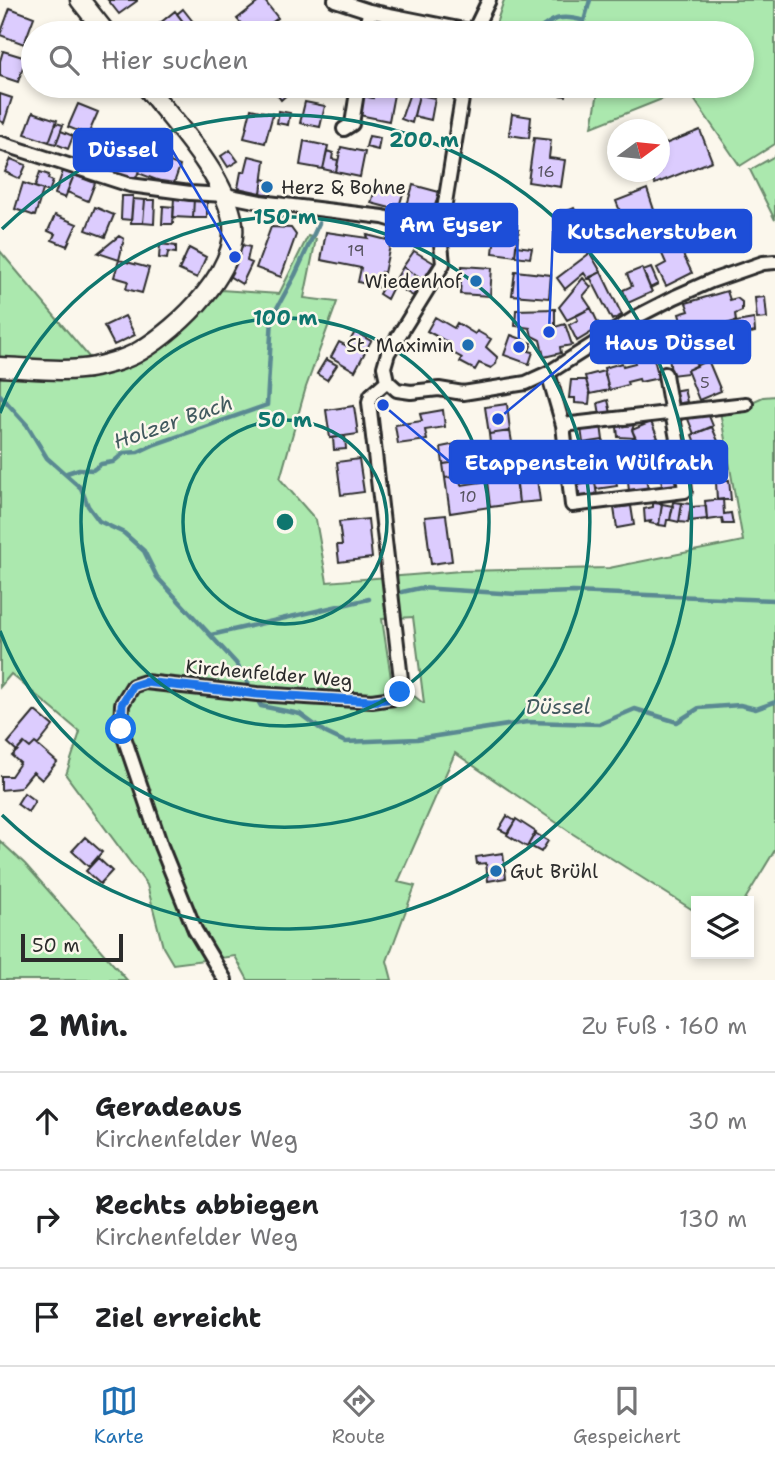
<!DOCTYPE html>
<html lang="de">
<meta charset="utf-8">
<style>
:root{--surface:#fff;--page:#f6f6f6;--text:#202124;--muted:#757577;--line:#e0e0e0;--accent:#1f6fb2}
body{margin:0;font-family:"Shantell Sans",sans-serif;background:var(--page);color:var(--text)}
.controls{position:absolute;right:21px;bottom:21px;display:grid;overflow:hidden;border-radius:0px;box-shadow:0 4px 10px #0003}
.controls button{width:63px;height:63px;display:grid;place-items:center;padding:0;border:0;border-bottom:2px solid var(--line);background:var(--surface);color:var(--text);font:35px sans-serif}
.compass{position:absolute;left:607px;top:119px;width:63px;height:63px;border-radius:50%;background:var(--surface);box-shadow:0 4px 10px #0003;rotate:75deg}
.scale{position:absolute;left:21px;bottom:18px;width:102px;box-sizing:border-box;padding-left:7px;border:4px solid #2b2b2b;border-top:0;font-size:19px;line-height:24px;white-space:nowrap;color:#2b2b2b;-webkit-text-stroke:5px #fbf7ec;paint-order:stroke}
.stop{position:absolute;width:21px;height:21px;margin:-16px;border:5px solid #1a73e8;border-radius:50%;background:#fff}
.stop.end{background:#1a73e8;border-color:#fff;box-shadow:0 2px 7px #0008}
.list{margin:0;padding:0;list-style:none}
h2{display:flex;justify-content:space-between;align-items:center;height:91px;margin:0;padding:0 28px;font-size:30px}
h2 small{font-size:23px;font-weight:400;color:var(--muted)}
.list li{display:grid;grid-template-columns:46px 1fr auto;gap:21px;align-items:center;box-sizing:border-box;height:98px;padding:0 28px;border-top:2px solid var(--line)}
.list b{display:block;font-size:26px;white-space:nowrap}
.list p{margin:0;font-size:23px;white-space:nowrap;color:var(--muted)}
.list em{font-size:23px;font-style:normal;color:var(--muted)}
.icon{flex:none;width:38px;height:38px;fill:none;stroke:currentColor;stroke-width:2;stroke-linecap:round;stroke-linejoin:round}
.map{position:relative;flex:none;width:775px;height:980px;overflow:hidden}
.search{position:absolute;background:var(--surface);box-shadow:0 4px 10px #0003;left:21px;right:21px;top:21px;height:77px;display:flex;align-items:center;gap:18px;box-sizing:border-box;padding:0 24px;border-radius:38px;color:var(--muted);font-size:26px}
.sheet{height:385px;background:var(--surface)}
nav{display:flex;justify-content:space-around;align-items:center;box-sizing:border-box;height:98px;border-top:2px solid var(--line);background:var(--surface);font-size:19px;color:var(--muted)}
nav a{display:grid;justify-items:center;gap:4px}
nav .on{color:var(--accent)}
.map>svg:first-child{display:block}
</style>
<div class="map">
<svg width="775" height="980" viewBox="0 0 775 980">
<rect width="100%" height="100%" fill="#fbf7ec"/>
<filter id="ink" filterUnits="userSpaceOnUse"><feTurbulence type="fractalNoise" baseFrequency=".0143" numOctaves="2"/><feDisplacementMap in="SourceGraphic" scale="14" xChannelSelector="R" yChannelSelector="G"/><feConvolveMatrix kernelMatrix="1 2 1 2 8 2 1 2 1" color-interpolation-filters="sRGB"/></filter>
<g filter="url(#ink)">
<path fill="#abe8ae" stroke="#6b8a6c" stroke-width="2" fill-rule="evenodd" d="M504,0H775V144L740,166L687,89L592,127L599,86H742V33H597L582,30H551L547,33H493Z
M775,156V220L750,170Z
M308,236L316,239L304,298L337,302L306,387L280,479L316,520L327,582L461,571L609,568L743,541L719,406L750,403L763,397L775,396V850L744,901H696V912L573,834L455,753L398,882L415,886L387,961L392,980H248L235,956L173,964L163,947L147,885L66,775L80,732L11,674L0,687V251L89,357L94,377L140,362L221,290L279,294ZM413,617L424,703H423L391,678L382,619Z
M0,841L25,864L127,980H0Z"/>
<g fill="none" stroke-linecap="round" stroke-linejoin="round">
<path stroke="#5a8992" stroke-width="4.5" d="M535,33C553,18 560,14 584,21L590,0
M0,395L27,425L47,458L81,488L88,506L99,521L124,533L144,551L157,577L236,663L261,706L300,714L326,733L345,742L417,739L527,722L600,724L635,709L677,722L699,708L740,705L756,709L775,702
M67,473L79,469L93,470L101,464L113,462L124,453L138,452L153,445L267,405L272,317L295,275L319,223
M402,592L420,588L517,594L573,592L775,600
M211,635L369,599"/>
</g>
<path fill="#dcccfe" stroke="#2b2b2b" stroke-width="2" d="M108,0H137V1L119,14Z
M261,0H264L278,18L258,33H249L237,19Z
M10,8L34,17L24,44L0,35Z
M183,9L194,23L188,28L177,14Z
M175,11L188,28L181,33H166L159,24Z
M332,20L356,24L354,33H330Z
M74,22L83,33H59Z
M3,51L26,58L18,82L0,76V61Z
M271,86H285L290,92L281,100Z
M541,86H568L566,96L549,94Z
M376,87L395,89L389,121L359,115L363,96L373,98Z
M410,93L419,95L412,123L401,119Z
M0,94L12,98L4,123L0,121Z
M419,95L435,98L431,120L414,116Z
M305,102L325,106L320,127L300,123Z
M78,104L98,112L88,135L68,127Z
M251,109L273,114L265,143L244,138Z
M279,111L290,113L288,125L277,123Z
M33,112L57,120L49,142L25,134Z
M512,114L531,117L529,138L509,135Z
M56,123L63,125L56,144L49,142Z
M700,130L712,161L655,184L650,172H660V146Z
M61,131L73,136L68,149L56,144Z
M369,136L380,138L378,150L366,147Z
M534,138L551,140L549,158L565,160L561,187L528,182Z
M304,141L328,146L323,169L300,165Z
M341,147L365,152L360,177L336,172Z
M114,149L143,160L135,181L106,170Z
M230,150L238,161L228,167L221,156Z
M327,151L333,153L332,159L338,160L336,172L323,169Z
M146,152L180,166L173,186L138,173Z
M249,156L265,160L261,193L238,188L241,172H245Z
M11,159L26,165L20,179L5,172Z
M63,171L74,175L65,198L55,194Z
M40,172L49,175L48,179L53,181L49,192L35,187Z
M74,175L95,183L88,201L67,192Z
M263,179L274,182L271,195L261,193Z
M23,183L43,190L35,216L15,209Z
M377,183L404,190L398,210L371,203Z
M413,185L439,192L431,219L405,212Z
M647,189L654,210L624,221L616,201Z
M122,196H133L131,220L121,219Z
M174,197L194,198L193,218L173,217Z
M194,198H207V218H193Z
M133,199L145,200L143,223H131Z
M145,200H155L154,224L143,223Z
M163,206L174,207L173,224H162Z
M95,207L114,215L105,237L86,230Z
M574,208L587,240L571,247L558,215Z
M55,215L77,224L67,246L52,240L55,234L48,231Z
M271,227L291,228L296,235L281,277L256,268Z
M496,227L519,230L515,256L493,253Z
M326,232L368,238L367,235L391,241L384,273L381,272L378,287L358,282L361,268L321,260Z
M119,236L124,239L119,260L98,253Z
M160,244L176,246V253L168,252L167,259L159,258Z
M242,245L250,247L247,261L252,263L242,284L229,276Z
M516,246L532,248L530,258L515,256Z
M679,246L692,273L666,286L657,268L666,263L662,254Z
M189,248L206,257L197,278L179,270Z
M414,251L434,263L423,280L403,267Z
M590,253L601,272L588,279L584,273L565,289L557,278Z
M119,260L149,268L142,293L126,289L128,281L114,277Z
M462,266L492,268L490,296L460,294Z
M403,267L423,280L413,296L393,284Z
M642,268L652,292L628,303L623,290L632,286L627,274Z
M651,268L658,284L650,288L643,271Z
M515,271L551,275L549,298L512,295Z
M601,272L622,315L612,320L590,277Z
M583,278L591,287L583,296L591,308L567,320L559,307Z
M385,283L393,287L387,299L379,294Z
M727,291L730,300L737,298L742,302V311L735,314L736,321L697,333L694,325L683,328L679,314L689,311L686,303Z
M765,297L767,318L757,319L755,298Z
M591,308L600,327L577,341L569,325L578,320L576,316Z
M555,309V327L565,324L572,345L560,347L561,353L544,357L540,340L532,336L530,328L515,326L516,310Z
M125,316L135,335L114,345L104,326Z
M435,317L454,328L457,323L475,334L477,331L491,339L486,347L497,357L496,364L491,368L479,363L475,370L460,362L462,358L446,349L449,343L427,331Z
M754,319L755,332L733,337L730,323Z
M355,332L371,341L355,371L331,357L339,342L347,346Z
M511,335L532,343L529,351L533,352L529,364L504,355Z
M691,352L697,366L687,370L688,373L671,375L669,354Z
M653,355L659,378L640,382L639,379L627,382L628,385L609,390L604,368L622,363L623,366L635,363L634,360Z
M326,359L337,365L327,380L317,374Z
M708,360L721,391L699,400L687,370Z
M604,371L609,390L590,394L585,376Z
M571,380H586L590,394L589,404L575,403V398H569Z
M684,389L687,402L675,404L672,391Z
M608,400L611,413L600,415L598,403Z
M507,404L510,431L489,434L485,407Z
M354,406L358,434L330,438L326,410Z
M443,410L445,427L425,430L427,440L398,444L395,425L422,421L420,414Z
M707,411L713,426L694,434L688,419Z
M651,422L658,438L639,445L632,430Z
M601,425L603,440L583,443L581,428Z
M634,425L632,430L635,438L618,437L617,427Z
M712,427L718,441L698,450L692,435Z
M510,431L513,448L491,451L489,434Z
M345,436L346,449L334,450L333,438Z
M658,438L661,443L662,458L642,461L641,444Z
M603,440L614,467L608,469V472L594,474L583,448L588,446L587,443Z
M456,444L458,462L443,464L441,447Z
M359,459L364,492L341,495L337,462Z
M458,462L460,476L445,478L443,464Z
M515,465L519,503L490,507L487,481L495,480L493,467Z
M615,471L617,486L596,489L594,474Z
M674,474L676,486L662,487L661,475Z
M460,476L461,485L487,481L490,507L450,513L445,478Z
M646,478L648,489L629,492L628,480Z
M537,479L540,501L519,503L516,481Z
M729,480L731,500H717L716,482Z
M595,482L597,496L580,498L578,485Z
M723,499L724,514L731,513L733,524H723L722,518L707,520L705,501Z
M673,502L682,503L679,522L670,520Z
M653,503L662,504L659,525L650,523L651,521L645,522L644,509L653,507Z
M682,503L691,504L688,523L679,522Z
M662,504L673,506L670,520H667L666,526L659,525Z
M631,506L634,525L617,528L614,508Z
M706,506L707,519L689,521L691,507Z
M446,515L452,561L431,564L425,517Z
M368,519L372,558L339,562L337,545H342L339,522Z
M35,711L53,726L38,745L35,743L30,748L24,743L17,751L8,743Z
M24,743L30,748L35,743L57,762L42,780L33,772L20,788L1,790V776H11L20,763L12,756Z
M24,793L35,801L28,812L17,804Z
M507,816L515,821L507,833L499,829Z
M516,819L536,832L527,847L507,835Z
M535,833L548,841L541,852L528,845Z
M85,837L102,852L89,867L72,851Z
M503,853L506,878L488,881L486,863L477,864L476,857Z
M98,858L112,871L100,884L86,871Z"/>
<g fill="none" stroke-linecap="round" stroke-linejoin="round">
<defs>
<path id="street" d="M335,0L369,11L474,32
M366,33L369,11
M473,33L489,0
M464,86L440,234L443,264L388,353L384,367L387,381L397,390L411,392L439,389L463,393L526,383L548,373L638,316L675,297L711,281L763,263L775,262
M344,129L352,124L358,86
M0,143L130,185L190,193L225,195L260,202L383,217L440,234
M548,373L563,425L572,505L685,491C681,451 671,413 665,374
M563,425L746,404
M225,980L195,930L161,846L130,755L121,728L122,704L133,686L145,682L257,694L372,701L393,698L400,692L401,679L369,402L371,395L387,381"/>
<path id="secondary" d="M80,0L106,33
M0,367C29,368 67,373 95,367C111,363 127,359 140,351C179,328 243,268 232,218C221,171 175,124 146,86"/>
</defs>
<use href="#street" stroke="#2b2b2b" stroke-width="18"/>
<use href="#secondary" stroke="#2b2b2b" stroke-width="23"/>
<use href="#street" stroke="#fbf7ec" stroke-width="12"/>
<use href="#secondary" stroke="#fbf7ec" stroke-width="18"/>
</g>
</g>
<g fill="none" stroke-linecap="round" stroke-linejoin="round" filter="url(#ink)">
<path stroke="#1a73e8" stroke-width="9" d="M121,729L122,704L133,686L145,682L257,694L372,701L393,698L400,692"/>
</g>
<g fill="none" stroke="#0f766e" stroke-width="3.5">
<circle cx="285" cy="522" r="102"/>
<circle cx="285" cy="522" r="204"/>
<path d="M0 413A305 305 0 1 1 0 631"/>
<path d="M2 229A407 407 0 1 1 2 815"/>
</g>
<g fill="#1f6fb2" stroke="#fbf7ec" stroke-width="2.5">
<circle cx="267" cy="187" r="7"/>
<circle cx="476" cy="281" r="7"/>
<circle cx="468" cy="345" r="7"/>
<circle cx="496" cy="871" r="7"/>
</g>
<g text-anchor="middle" stroke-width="5" stroke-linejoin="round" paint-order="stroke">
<g font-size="16" fill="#575360">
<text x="546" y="177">16</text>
<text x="356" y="256">19</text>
<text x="705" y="388">5</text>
<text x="468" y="502">10</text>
</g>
<g font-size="19" fill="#2b2b2b" stroke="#fbf7ec" text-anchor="start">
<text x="281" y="194">Herz &amp; Bohne</text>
<text x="462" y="288" text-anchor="end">Wiedenhof</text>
<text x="454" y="352" text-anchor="end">St. Maximin</text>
<text x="510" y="878">Gut Brühl</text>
</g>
<g font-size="19" fill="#2b2b2b" stroke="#fbf7ec">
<text transform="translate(269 673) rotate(5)" y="7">Kirchenfelder Weg</text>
</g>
<g font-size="21" font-style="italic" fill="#425a5f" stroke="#fbf7ec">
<text transform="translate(173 422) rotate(-19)" y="7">Holzer Bach</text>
<text x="558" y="714">Düssel</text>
</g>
</g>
<circle cx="285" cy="522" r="10" fill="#0f766e" stroke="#fbf7ec" stroke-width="3.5"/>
<g font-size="21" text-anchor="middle" font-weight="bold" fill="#0f766e" stroke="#fbf7ec" stroke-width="5" stroke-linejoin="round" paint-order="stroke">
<text x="424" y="147">200 m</text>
<text x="285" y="224">150 m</text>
<text x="285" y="325">100 m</text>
<text x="285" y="427">50 m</text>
</g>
<path fill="none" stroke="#1d4ed8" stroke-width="2.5" d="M235 257L172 150M519 347L517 225M549 332L553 231M498 419L591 342M383 405L450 462"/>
<g fill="#1d4ed8" stroke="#fbf7ec" stroke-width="2.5">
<circle cx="235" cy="257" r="7"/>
<circle cx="519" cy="347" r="7"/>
<circle cx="549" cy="332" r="7"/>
<circle cx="498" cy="419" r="7"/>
<circle cx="383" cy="405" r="7"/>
</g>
<g fill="#1d4ed8" stroke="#1d4ed8" stroke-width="2.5">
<rect x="74" y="129" width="98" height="42" rx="7"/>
<rect x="386" y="204" width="131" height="42" rx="7"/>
<rect x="553" y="210" width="198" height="42" rx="7"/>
<rect x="591" y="321" width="159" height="42" rx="7"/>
<rect x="450" y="441" width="277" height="42" rx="7"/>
</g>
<g font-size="21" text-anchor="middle" font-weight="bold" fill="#fff">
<text x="123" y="157">Düssel</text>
<text x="451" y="232">Am Eyser</text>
<text x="652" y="239">Kutscherstuben</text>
<text x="670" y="350">Haus Düssel</text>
<text x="589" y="470">Etappenstein Wülfrath</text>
</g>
</svg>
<div class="controls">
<button><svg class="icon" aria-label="layers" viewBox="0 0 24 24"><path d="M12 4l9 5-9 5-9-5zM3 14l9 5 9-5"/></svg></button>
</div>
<svg class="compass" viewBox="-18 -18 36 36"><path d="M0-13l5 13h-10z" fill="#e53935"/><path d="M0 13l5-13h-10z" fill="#757577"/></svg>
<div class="scale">50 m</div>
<div class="stop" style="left:121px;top:729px"></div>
<div class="stop end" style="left:400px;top:692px"></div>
<div class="search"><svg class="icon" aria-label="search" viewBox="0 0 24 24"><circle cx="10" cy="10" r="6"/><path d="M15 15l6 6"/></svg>Hier suchen</div>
</div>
<section class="sheet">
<h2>2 Min.<small>Zu Fuß · 160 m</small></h2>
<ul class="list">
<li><svg class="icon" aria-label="ahead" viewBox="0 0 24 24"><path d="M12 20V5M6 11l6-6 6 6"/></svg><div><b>Geradeaus</b><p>Kirchenfelder Weg</p></div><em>30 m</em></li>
<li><svg class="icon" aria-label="right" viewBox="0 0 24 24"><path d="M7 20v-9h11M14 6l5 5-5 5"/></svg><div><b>Rechts abbiegen</b><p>Kirchenfelder Weg</p></div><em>130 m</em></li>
<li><svg class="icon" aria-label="arrive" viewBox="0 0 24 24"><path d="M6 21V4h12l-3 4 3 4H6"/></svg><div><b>Ziel erreicht</b></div></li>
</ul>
</section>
<nav>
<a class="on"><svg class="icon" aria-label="map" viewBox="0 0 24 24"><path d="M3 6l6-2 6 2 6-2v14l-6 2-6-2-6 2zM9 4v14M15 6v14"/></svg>Karte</a>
<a><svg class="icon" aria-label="directions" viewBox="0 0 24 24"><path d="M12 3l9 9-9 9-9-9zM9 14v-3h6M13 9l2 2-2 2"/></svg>Route</a>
<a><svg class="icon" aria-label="saved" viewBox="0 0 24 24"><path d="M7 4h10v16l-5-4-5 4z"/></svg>Gespeichert</a>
</nav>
